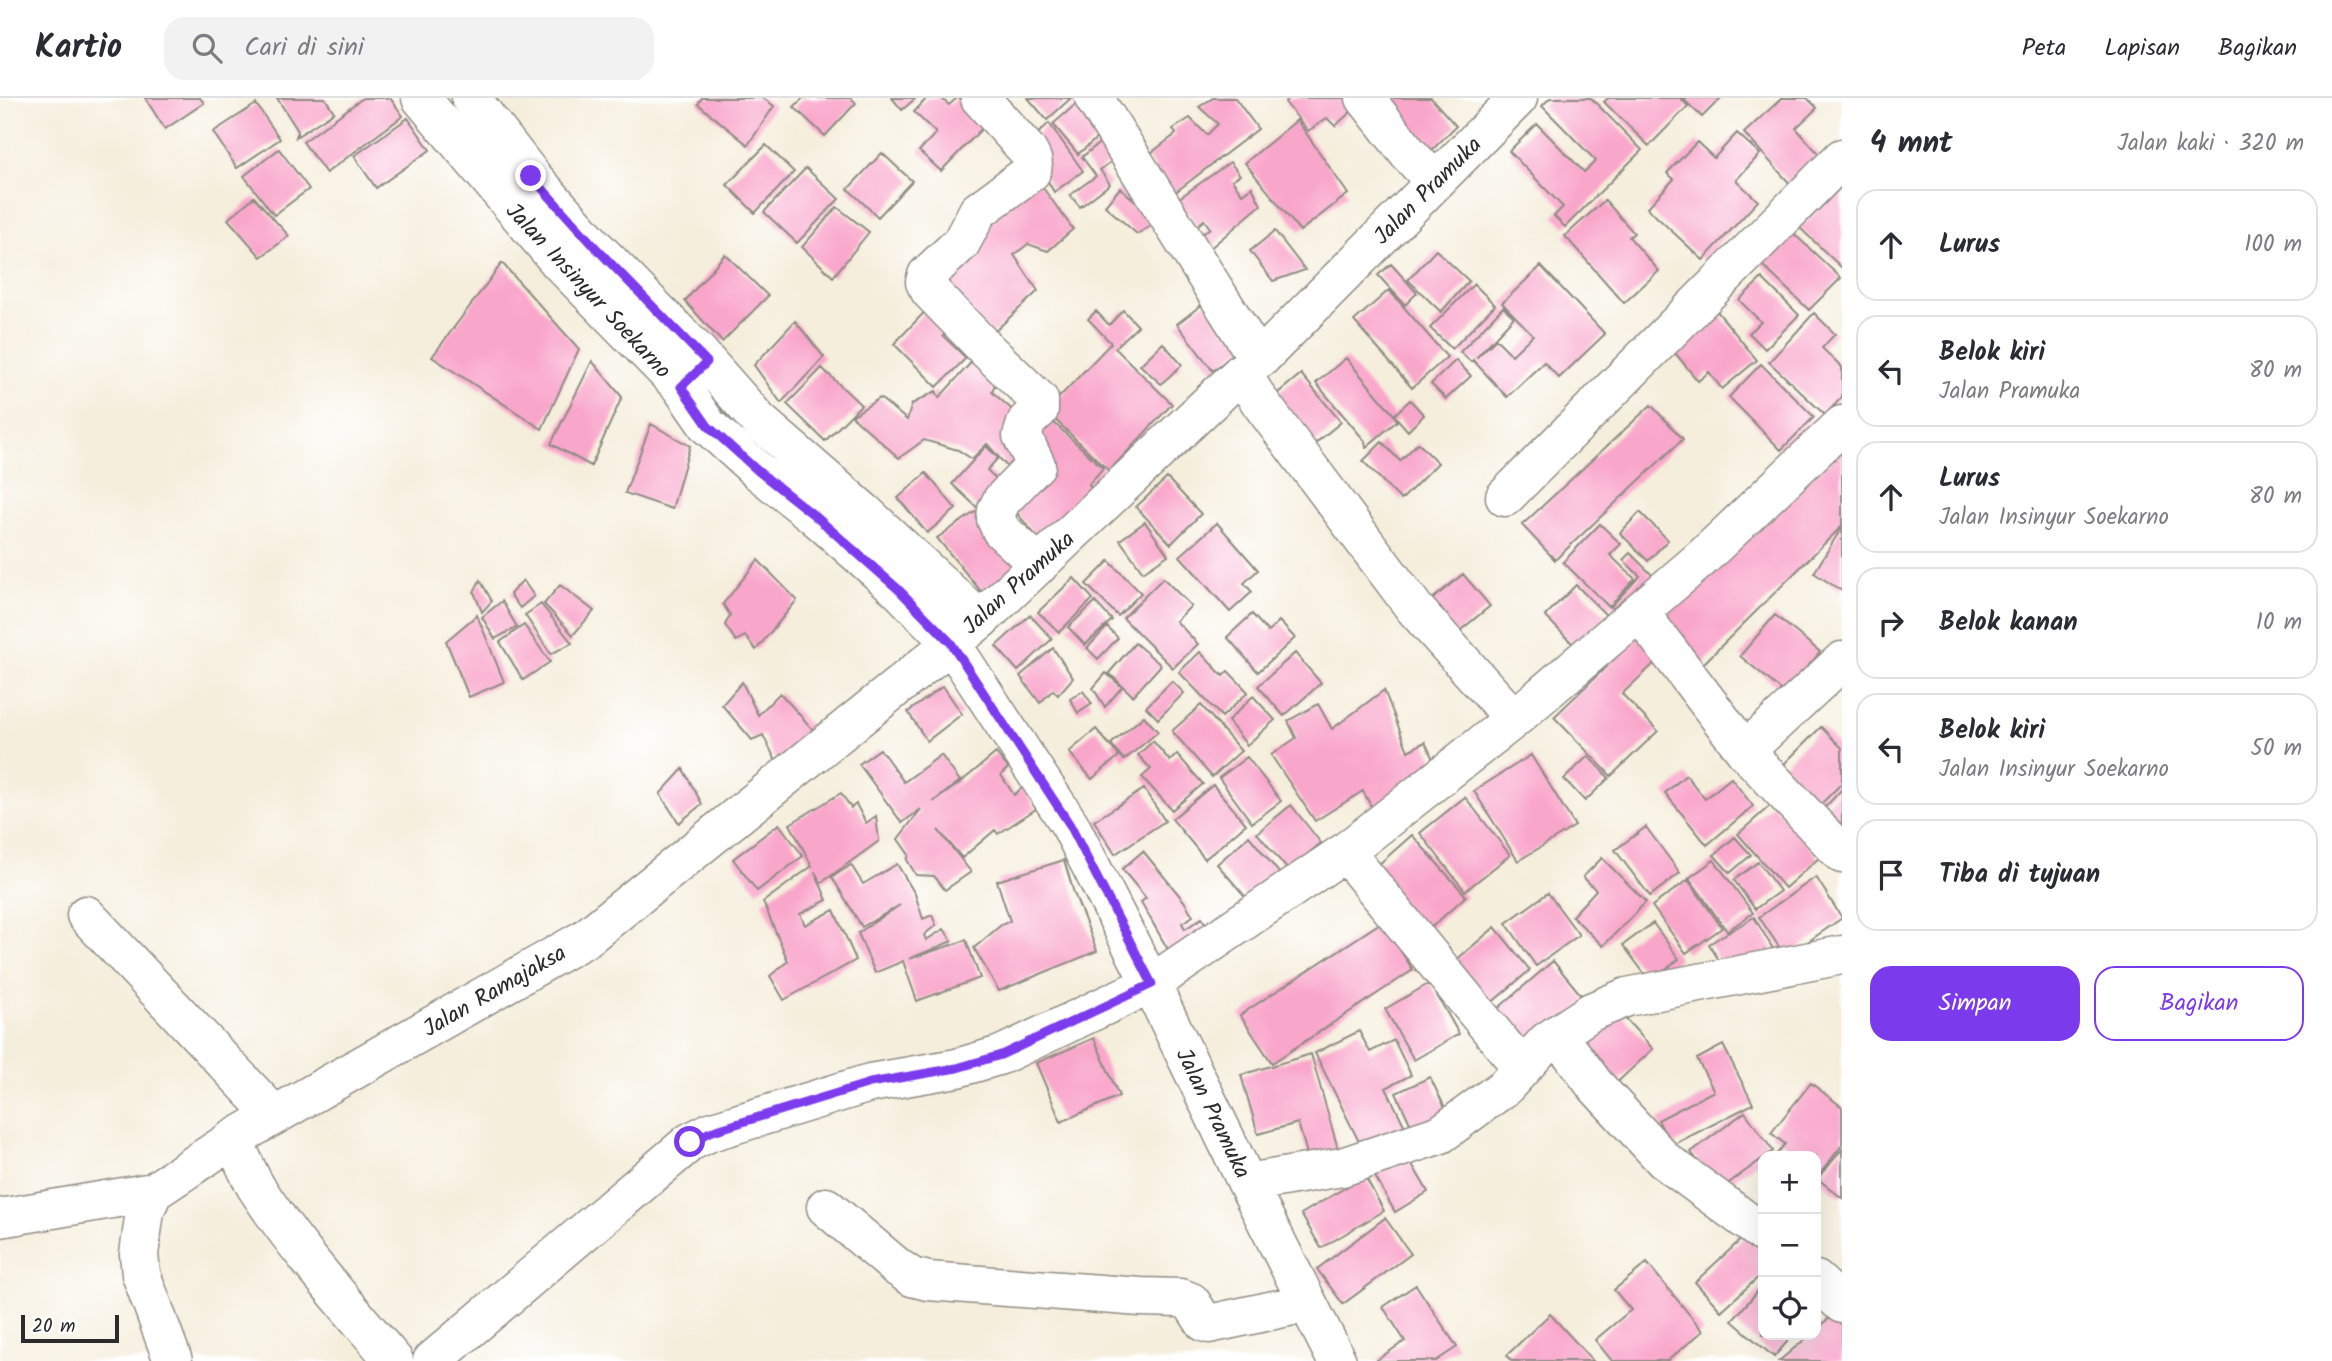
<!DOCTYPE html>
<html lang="id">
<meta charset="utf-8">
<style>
:root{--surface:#fff;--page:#f2f2f3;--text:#2b2b33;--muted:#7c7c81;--line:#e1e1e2;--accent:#7c3aed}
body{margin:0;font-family:Kalam,sans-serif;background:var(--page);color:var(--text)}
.controls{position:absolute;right:21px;bottom:21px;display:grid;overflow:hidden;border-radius:14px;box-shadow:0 7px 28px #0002}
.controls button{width:63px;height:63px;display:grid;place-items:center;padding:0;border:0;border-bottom:2px solid var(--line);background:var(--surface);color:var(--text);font:35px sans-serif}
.scale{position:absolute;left:21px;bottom:18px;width:98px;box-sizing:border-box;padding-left:7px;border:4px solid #2b2b2b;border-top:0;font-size:19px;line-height:24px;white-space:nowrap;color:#2b2b2b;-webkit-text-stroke:5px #fff;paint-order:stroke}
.stop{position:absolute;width:21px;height:21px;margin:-16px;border:5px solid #7c3aed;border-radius:50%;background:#fff}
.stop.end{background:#7c3aed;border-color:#fff;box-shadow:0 2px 7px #0008}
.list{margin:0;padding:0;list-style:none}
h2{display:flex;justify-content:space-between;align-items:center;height:91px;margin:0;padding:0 28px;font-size:30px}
h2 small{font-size:23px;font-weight:400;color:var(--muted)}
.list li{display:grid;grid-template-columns:46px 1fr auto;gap:21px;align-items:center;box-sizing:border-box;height:112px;margin:0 14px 14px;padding:0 14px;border:2px solid var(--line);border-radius:21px}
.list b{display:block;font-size:26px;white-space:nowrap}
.list p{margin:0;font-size:23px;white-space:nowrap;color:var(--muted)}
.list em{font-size:23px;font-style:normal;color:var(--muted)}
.actions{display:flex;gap:14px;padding:21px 28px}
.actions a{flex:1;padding:16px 0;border:2px solid var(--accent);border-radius:21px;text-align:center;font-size:24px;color:var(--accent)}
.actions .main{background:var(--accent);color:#fff}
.icon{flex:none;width:38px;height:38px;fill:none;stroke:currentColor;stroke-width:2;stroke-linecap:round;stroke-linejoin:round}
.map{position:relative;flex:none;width:1842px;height:1263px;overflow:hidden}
header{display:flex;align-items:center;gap:42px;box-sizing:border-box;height:98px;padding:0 35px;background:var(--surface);border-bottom:2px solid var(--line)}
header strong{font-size:33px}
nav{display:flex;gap:38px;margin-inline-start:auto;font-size:24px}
.search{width:490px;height:63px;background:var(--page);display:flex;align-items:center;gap:18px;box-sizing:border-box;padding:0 24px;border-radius:21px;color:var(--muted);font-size:26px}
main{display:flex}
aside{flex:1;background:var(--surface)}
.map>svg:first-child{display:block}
</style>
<header>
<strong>Kartio</strong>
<div class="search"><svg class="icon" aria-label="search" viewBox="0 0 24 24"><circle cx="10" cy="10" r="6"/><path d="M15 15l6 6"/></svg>Cari di sini</div>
<nav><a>Peta</a><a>Lapisan</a><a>Bagikan</a></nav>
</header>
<main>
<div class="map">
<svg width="1842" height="1263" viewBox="0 0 1842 1263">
<rect width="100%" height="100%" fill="#fff"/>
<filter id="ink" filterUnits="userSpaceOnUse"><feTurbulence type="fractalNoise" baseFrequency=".0143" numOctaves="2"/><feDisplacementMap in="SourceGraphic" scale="14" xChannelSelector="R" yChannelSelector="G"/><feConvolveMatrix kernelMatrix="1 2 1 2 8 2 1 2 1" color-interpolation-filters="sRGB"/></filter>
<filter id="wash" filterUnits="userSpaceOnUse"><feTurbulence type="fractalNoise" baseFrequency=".00686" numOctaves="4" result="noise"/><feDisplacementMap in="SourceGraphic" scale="28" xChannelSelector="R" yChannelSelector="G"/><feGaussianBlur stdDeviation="1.57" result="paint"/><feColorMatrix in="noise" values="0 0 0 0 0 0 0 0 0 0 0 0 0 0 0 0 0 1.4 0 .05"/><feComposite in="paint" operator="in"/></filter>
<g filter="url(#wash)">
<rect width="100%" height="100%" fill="#f5eedc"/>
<g id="blocks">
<path fill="#f9a6cb" d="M145,0H200L204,5L165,31Z
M277,0H325L334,14L296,39L298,33Z
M363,0H390L403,18L326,75L303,44Z
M702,0H763L774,8L748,47L698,6Z
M803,0H851L856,5L825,38L794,9Z
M892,0H916L902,12Z
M927,0H941L949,7L957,0H963L988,24L941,73L919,53L936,35L914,14Z
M1028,0H1071L1047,22Z
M1083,0L1110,29L1078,56L1053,26Z
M1213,0H1235L1258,31L1169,99L1147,58L1176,36L1173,31L1190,20L1207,37L1218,26L1199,9Z
M1290,0H1358L1362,4L1335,28L1327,20L1308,33L1285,4Z
M1376,0H1431L1456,28L1425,59Z
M1550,0H1591L1642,52L1565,129L1554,118L1563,109L1509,53L1537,26L1584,74L1596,63L1542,8Z
M1608,0H1680L1688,8L1649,48L1604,4Z
M1682,0H1721L1702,19Z
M1782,0H1807L1817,10L1796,30L1823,61L1793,89L1744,35Z
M256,6L280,41L237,70L213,34Z
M408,20L430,52L376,90L354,58Z
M1297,22L1348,96L1300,133L1245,65Z
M1049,25L1083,73L1054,94L1027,46Z
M1737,35L1760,56L1736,82L1758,103L1703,162L1647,110L1674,81L1667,75L1697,44L1714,60Z
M1107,39L1120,57L1100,72L1110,86L1080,109L1070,97L1096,78L1082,59Z
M766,47L794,74L755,115L727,87Z
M279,51L309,91L274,117L244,78Z
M882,55L912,83L878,119L848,91Z
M1230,64L1240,77L1232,82L1242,96L1252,89L1261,107L1201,158L1193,143L1210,130L1204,122L1196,129L1189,115L1184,120L1175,103Z
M806,70L839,101L797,145L764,114Z
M1035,79L1073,131L1048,153L1028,146L1014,157L1038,193L992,236L936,180Z
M1842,88V170L1800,130Z
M1120,90L1159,123L1137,136L1105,108Z
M254,99L289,138L261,159L228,121Z
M1605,102L1634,135L1629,139L1659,173L1624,205L1565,138Z
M837,109L869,134L833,179L802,149Z
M1275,133L1305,172L1273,183L1250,153Z
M1791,133L1841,180L1809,212L1761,166Z
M1436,152L1469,183L1441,214L1408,182Z
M725,156L768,198L722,244L685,203Z
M502,165L579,251L542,331L432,259Z
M1391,166L1417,195L1405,207L1378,177Z
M1541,168L1605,236L1559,280L1544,264L1507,299L1473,262L1471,264L1460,254L1503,209L1514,219L1476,260L1496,241L1512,257L1533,237L1502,205Z
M1762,180L1799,217L1765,251L1749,235L1761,224L1739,202Z
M1474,186L1495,207L1452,251L1430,230Z
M1389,192L1447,259L1412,290L1354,223Z
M1209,201L1245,247L1213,273L1177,226Z
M936,202L957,223L943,238L966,260L937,289L894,246Z
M1712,207L1757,262L1722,291L1709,274L1698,283L1671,250Z
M1123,212L1138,228L1115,250L1172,306L1109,373L1046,313L1111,245L1088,221L1096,213L1109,227Z
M1814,215L1835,236L1822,250L1842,269V299L1825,317L1769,264Z
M795,223L824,259L781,305L754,267Z
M1163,245L1182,267L1161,286L1140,267Z
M976,259L998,277L992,294L1016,315L1017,380L987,346L972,361L958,352L924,342L899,360L852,318L880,300L907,322L912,306L936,293L939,300Z
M1346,260L1394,317L1410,302L1424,317L1408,333L1394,317L1397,323L1366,349L1365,343L1316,285Z
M1456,262L1471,278L1446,301L1431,286Z
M592,263L622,299L591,368L551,346Z
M1761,266L1814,319L1781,352L1729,299Z
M822,270L861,307L825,343L787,306Z
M1301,276L1341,324L1307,352L1267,304Z
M1651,307L1683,341L1555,462L1522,427Z
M1052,323L1103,370L1089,386L1093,396L1043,446L1009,406L1030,346Z
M651,326L690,348L672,411L625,395Z
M1382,344L1400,363L1418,345L1438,365L1401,402L1363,363Z
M986,348L998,360L987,372L1007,391L984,416L952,386Z
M1842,352V428L1698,571L1677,550L1685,541L1658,514Z
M926,375L956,411L927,435L898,400Z
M1167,380L1201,416L1171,446L1136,409Z
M975,414L1020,464L983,496L937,440Z
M1640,414L1668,442L1648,463L1620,435Z
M1145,424L1168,457L1143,474L1120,442Z
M1217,425L1258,472L1244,485L1252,494L1230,514L1180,458Z
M1600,426L1621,446L1610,457L1635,481L1609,509L1563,464Z
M1842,429V493L1814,475Z
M1630,455L1655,480L1619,516L1611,508L1640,478L1623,462Z
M758,462L797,502L756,552L745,538L736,543L725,527L730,517L723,506Z
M1109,463L1141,495L1118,518L1086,486Z
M1463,476L1490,508L1451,540L1424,508Z
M1074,480L1093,501L1059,534L1038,514Z
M1163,480L1191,508L1176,523L1198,546L1173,570L1123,520Z
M480,482L492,503L482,514L474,494Z
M523,482L534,498L520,510L510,496Z
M560,487L594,513L573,537L544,506Z
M1576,487L1607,518L1576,549L1545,518Z
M502,503L517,529L495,541L482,519Z
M1095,504L1112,522L1085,547L1068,529Z
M541,506L572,545L551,556L525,517Z
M1252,516L1268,534L1279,523L1295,540L1258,574L1227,539Z
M477,517L504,584L469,599L446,543Z
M1030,517L1052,541L1018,573L996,548Z
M1775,517L1820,554L1786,596L1740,558Z
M524,527L550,564L523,582L500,544Z
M1107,529L1118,540L1098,561L1087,550Z
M1640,536L1661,559L1622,596L1658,633L1611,678L1554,619Z
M1135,545L1161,567L1133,598L1109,575Z
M1053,550L1073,580L1058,597L1053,592L1040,605L1020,578Z
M1200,554L1223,578L1228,573L1248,594L1222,619L1179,574Z
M1295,555L1321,585L1284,618L1258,588Z
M1106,575L1122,589L1105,609L1093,590Z
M1172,583L1184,595L1158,621L1146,609Z
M742,584L758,617L780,595L816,635L777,665L763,637L752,642L722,607Z
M943,588L962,616L927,643L908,614Z
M1384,592L1408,653L1425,644L1439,674L1373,712L1363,693L1315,723L1271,657L1296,640L1288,623L1318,606L1332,631Z
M1083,593L1092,606L1078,615L1070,601Z
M1253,598L1275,622L1247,647L1228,623Z
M1201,607L1241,653L1212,679L1172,633Z
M1144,618L1158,634L1124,662L1111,646Z
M1821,629L1842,650V685L1812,715L1773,677Z
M1096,631L1119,658L1092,681L1069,654Z
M1153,643L1170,663L1177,656L1203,686L1172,712L1142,679L1151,671L1138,657Z
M880,651L904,684L941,657L960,683L933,704L961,684L996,655L1008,670L1001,677L1014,697L1023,689L1036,711L998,736L995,732L962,760L938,732L971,774L945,792L934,778L916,777L907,762L909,757L898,741L921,711L902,725L859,666Z
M1531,657L1575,728L1518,763L1474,693Z
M1588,658L1609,680L1585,703L1564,681Z
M1247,659L1281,703L1252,725L1219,680Z
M683,671L702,706L679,725L660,696Z
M1686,677L1705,701L1731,680L1753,708L1707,747L1665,695Z
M1213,687L1246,726L1205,761L1172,721Z
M1144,691L1165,723L1115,756L1094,723Z
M1842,691V748L1814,721Z
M841,695L851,710L856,706L866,725L876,718L879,743L821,785L815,774L827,802L800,816L805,827L834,812L856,862L784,902L770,878L788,863L763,804L812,768L790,726Z
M1465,699L1510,757L1465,793L1420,735Z
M1772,706L1819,760L1785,790L1738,736Z
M1291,707L1321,745L1288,772L1257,735Z
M779,726L803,758L757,793L733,761Z
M1646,729L1680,775L1650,798L1615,752Z
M1412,737L1466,798L1423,837L1369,775Z
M1249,738L1280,776L1250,804L1217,766Z
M1735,739L1751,757L1730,775L1714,757Z
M1143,753L1184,803L1193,818L1182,825L1185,831L1202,820L1214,840L1175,864L1141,804L1146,800L1122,771Z
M1602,760L1646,804L1603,848L1572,818L1596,792L1583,779Z
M1064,762L1074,795L1097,853L999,893L974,850L1001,827L1010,823L997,783Z
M1714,762L1753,815L1727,833L1689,780Z
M1758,764L1780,793L1755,811L1734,782Z
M897,766L915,796L923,821L932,817L936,827L924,837L926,842L944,831L952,843L909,861L966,842L980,880L917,903L903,863L875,875L858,835L900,807L862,829L832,779L851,767L863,786Z
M1816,779L1842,820L1786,859L1759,819Z
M1688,782L1722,830L1686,855L1652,808Z
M1548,795L1579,837L1536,868L1506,825Z
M1754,819L1773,851L1728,877L1709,846Z
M1382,824L1413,872L1272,965L1240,917Z
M1653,825L1679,861L1650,883L1623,847Z
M1495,829L1530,872L1490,906L1455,863Z
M1553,863L1586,903L1529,952L1496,912Z
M1430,885L1459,936L1414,962L1385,911Z
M1613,907L1653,951L1611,990L1572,946Z
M1359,933L1370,954L1394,942L1411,977L1386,990L1407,1033L1364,1054L1315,955Z
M1094,940L1119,998L1061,1024L1036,965Z
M1723,947L1753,1006L1671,1048L1658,1022L1714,993L1697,961Z
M1311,956L1338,1051L1308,1059L1298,1025L1258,1036L1241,977Z
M1430,979L1449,1018L1414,1034L1396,995Z
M1811,985L1842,1009V1047L1816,1081V1058H1778L1776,1057L1785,1046L1771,1035Z
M1745,1014L1773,1053L1719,1092L1691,1054Z
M1842,1051V1100L1818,1081Z
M1405,1054L1428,1094L1395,1114L1372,1073Z
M1365,1078L1384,1113L1321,1150L1301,1116Z
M1385,1120L1411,1156L1343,1206L1317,1171Z
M1746,1137L1763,1156V1175L1721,1213L1695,1184Z
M1647,1165L1703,1233L1667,1263H1612L1595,1242L1631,1212L1614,1192Z
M1416,1187L1457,1249L1436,1263H1375L1405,1243L1383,1209Z
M1763,1187V1237H1793L1774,1259L1732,1223Z
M1835,1215L1842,1223V1263H1779L1810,1237H1816V1232Z
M1550,1216L1593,1263H1512L1507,1257Z"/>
</g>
</g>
<g filter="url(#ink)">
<use href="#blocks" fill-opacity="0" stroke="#908c84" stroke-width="2"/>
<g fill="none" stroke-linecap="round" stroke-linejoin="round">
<defs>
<path id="street" d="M421,0L559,164L681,289L708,328L758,373L815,418L898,491L951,545L1070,727L1151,886L1247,1085L1337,1263
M471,0L531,77L595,149L698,254L759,323L864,414L980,522
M980,0L1027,52C1032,60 1035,65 1031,74L978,113L961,145L927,177L925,184L930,193L988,253L1039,302V312L1027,323L1022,338L1036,367L1002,402L997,412L996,421L1001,432L1039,467
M1094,0L1248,245L1262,259
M1365,0L1408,55L1435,84
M1241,275L1260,304L1415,511L1514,621
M1505,399L1842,60
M1639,514L1745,653L1842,756
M1745,653L1842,563
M1345,754L1522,970
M86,817L274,1017
M1557,936L1594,986L1664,1062L1763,1135
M233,1041C241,1057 247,1074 256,1089C296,1151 347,1207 394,1263
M1247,1085L1342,1069L1441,1036L1505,989L1547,943L1591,914L1627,899L1842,857
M826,1109L897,1169L912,1179L928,1183L1141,1199L1181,1200L1191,1204L1204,1224L1209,1226L1307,1205
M0,1120L153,1094
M1816,1182L1842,1206
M173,1263L141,1176L139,1156L145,1113L153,1094L233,1041L586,840L980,522L1241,275L1262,259L1518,0
M432,1263L690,1044L710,1034L870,985L957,970L1001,957L1151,886L1345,754L1514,621L1702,460L1842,327"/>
</defs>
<use href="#street" stroke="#908c84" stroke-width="41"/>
<use href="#street" stroke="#fff" stroke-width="38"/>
</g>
</g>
<g fill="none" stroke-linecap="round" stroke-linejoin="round" filter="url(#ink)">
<path stroke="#7c3aed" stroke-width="9" d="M531,78L595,149L707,264L681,289L708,328L758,373L815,418L898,491L951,545L1070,727L1152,886L1001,957L957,970L870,985L710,1034L690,1044"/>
</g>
<g text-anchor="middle" stroke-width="7" stroke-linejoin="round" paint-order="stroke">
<g font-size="23" fill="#2b2b2b" stroke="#fff">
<text transform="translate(1427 92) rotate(-45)" y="8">Jalan Pramuka</text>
<text transform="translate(589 192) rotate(47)" y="8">Jalan Insinyur Soekarno</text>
<text transform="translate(1018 484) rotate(-42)" y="8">Jalan Pramuka</text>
<text transform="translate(494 892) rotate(-30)" y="8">Jalan Ramajaksa</text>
<text transform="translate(1214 1015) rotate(64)" y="8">Jalan Pramuka</text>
</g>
</g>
</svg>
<div class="controls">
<button>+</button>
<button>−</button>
<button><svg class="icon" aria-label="locate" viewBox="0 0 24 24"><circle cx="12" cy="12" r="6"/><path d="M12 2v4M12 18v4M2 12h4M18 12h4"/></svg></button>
</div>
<div class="scale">20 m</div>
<div class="stop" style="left:690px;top:1044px"></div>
<div class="stop end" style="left:531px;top:78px"></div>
</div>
<aside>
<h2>4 mnt<small>Jalan kaki · 320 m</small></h2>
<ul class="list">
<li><svg class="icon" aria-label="ahead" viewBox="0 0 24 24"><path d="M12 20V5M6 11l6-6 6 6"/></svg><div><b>Lurus</b></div><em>100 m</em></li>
<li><svg class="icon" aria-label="left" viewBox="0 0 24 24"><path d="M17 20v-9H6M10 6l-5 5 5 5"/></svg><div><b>Belok kiri</b><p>Jalan Pramuka</p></div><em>80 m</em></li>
<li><svg class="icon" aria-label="ahead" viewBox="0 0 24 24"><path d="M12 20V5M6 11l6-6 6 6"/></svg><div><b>Lurus</b><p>Jalan Insinyur Soekarno</p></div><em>80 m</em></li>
<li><svg class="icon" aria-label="right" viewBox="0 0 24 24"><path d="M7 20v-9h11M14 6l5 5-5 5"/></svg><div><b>Belok kanan</b></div><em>10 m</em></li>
<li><svg class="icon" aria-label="left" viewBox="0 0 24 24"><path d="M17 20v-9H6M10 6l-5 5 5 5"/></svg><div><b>Belok kiri</b><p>Jalan Insinyur Soekarno</p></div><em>50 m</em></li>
<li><svg class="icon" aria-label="arrive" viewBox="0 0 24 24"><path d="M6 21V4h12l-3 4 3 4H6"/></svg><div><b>Tiba di tujuan</b></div></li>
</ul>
<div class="actions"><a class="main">Simpan</a><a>Bagikan</a></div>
</aside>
</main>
